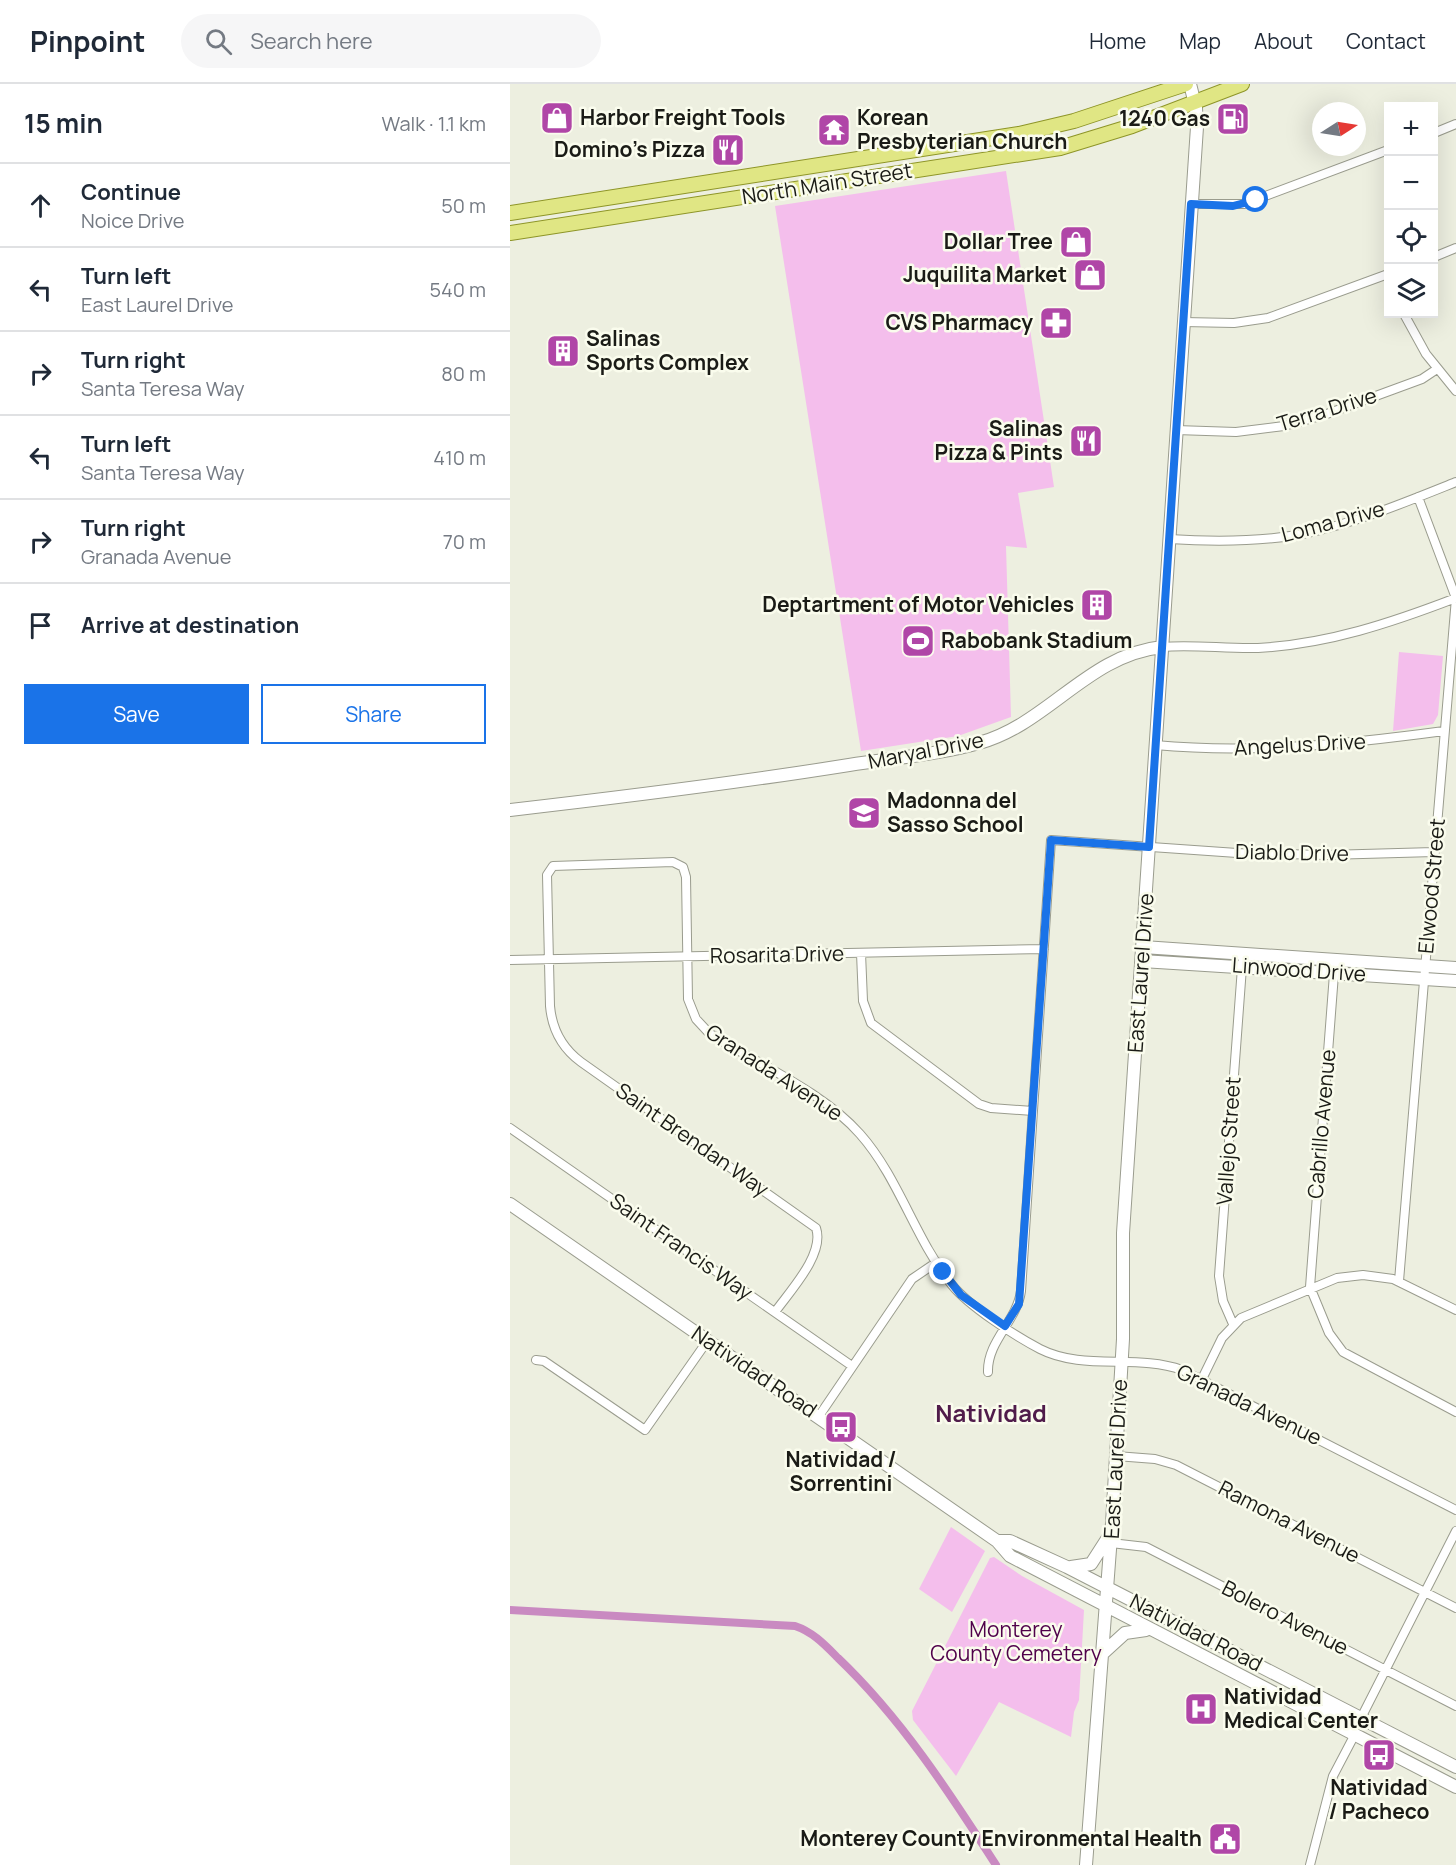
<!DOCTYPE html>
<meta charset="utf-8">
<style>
:root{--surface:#fff;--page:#f6f6f7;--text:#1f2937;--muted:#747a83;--line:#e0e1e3;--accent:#1a73e8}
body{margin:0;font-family:Manrope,sans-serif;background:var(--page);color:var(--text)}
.controls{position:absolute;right:18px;top:18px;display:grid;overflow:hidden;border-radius:0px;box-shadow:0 6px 24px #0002}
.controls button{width:54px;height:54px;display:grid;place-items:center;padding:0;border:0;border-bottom:2px solid var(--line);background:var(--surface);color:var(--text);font:30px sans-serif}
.compass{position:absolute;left:802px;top:18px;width:54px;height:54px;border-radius:50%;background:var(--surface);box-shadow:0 6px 24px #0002;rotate:78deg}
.stop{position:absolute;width:18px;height:18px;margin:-14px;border:4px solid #1a73e8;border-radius:50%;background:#fff}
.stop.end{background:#1a73e8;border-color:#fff;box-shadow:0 2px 6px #0008}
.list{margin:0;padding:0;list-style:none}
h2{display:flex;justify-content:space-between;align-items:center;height:78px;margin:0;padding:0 24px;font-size:26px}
h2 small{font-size:20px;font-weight:400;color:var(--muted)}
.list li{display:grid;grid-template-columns:39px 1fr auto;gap:18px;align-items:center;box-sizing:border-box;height:84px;padding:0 24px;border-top:2px solid var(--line)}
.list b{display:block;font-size:22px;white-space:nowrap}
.list p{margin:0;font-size:20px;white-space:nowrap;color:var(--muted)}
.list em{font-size:20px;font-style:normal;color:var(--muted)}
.actions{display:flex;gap:12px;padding:18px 24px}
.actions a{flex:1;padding:14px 0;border:2px solid var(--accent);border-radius:0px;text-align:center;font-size:21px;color:var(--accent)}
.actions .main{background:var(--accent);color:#fff}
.icon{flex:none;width:33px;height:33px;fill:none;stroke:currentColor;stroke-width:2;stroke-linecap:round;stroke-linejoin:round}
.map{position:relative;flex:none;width:946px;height:1781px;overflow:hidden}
header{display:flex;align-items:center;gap:36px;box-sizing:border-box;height:84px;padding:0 30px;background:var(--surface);border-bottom:2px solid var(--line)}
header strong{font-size:28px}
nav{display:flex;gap:33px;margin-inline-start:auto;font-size:21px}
.search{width:420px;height:54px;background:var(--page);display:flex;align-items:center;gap:15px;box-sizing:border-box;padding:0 21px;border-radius:33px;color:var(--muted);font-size:22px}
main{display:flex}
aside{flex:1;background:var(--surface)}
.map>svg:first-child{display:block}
</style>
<header>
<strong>Pinpoint</strong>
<div class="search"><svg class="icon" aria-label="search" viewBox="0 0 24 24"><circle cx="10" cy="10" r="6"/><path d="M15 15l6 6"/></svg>Search here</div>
<nav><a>Home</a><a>Map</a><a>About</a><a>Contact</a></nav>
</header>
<main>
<aside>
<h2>15 min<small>Walk · 1.1 km</small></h2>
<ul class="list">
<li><svg class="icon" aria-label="ahead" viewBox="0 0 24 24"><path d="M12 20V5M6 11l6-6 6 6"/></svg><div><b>Continue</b><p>Noice Drive</p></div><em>50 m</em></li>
<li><svg class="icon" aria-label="left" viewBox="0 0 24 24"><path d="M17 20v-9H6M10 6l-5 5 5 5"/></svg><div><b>Turn left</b><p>East Laurel Drive</p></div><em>540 m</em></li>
<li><svg class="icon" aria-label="right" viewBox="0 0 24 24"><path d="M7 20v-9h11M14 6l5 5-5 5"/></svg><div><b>Turn right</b><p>Santa Teresa Way</p></div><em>80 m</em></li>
<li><svg class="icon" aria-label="left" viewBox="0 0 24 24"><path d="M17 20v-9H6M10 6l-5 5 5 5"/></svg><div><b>Turn left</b><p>Santa Teresa Way</p></div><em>410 m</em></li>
<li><svg class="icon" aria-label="right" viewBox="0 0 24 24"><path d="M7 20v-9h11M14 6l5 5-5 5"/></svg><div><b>Turn right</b><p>Granada Avenue</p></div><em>70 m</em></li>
<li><svg class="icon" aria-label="arrive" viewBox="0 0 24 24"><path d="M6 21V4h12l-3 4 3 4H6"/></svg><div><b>Arrive at destination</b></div></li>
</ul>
<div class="actions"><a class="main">Save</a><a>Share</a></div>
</aside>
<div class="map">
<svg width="946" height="1781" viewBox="0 0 946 1781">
<rect width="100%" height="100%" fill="#edefe0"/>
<path fill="#f4beec" d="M496,87L544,403L508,409L517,464L496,462L501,633L448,652L351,667L265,122Z
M889,568L933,572L928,631L923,640L883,647Z
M441,1443L475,1467L442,1528L409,1505Z
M484,1473L512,1492L574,1526L569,1616L564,1628L561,1653L489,1618L446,1692L403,1636L402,1627L480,1474Z"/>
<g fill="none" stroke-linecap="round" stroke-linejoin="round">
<path stroke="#c98ac1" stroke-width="8" d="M0,1526L285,1542C303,1548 315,1561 328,1574C391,1634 439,1708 486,1781"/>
<defs>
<path id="street" d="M924,49L946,40
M681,120H734L878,66
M924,173L946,164
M894,230L916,270L946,307
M673,238L724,239L758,234L878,190
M666,346L726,348L774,342L814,331L912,295L927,285
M659,455C704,458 749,458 793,450C846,439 896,418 946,398
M652,563C683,560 715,565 748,564C818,560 881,539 946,514
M645,661C743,670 837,660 934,647
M351,869L353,917L361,939L469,1020L481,1024L523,1027
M0,876L534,865
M825,877L800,1203L819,1249L833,1268L946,1328
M0,1044L342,1282
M889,1197L946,514L908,413
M265,1228C280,1207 315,1170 306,1144L71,978C52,964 42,945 40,922L37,791L43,782L163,778L173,783L176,793L178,915L186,935L199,949C247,980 312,1007 350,1050C389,1094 405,1155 442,1201C459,1222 505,1252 530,1265C573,1287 627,1270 672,1286L946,1426
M723,1240L713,1217L709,1192L733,870
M26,1276L34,1277L135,1346L198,1256
M478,1288C477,1257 507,1237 511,1207L541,756L727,769L817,771L924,768
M692,1295L712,1254L731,1234L827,1194L853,1191L883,1195L946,1226
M309,1332L402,1195L427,1178
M606,1372L645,1375L666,1381L946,1524
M601,1459L636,1463L946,1622
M851,1634L946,1447
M800,1781L823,1692L844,1652"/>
<path id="secondary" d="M0,726C113,713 226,699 339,681C382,674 427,671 469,659C538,640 578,571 652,563
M633,863L946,884
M632,877L946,897
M0,1120L487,1457L500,1472L946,1703
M487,1457H500L557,1483L946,1683
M561,1483L581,1480L599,1452
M592,1570L615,1549L636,1546
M797,1628L815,1627L841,1640L849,1638L851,1634
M576,1781L602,1439L613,1255V1149L687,43L686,24L680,0"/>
<path id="primary" d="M0,129L509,50L564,37L676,0
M0,149L550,64L622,42L732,0"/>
</defs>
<use href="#street" stroke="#9a9c8e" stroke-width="10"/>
<use href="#secondary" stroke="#9a9c8e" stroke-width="14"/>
<use href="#primary" stroke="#8e9528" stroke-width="16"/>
<use href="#street" stroke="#fff" stroke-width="8"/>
<use href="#secondary" stroke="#fff" stroke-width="12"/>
<use href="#primary" stroke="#e0e684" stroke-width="14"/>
</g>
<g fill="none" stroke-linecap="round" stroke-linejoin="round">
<path stroke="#1a73e8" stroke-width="8" d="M433,1188L451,1211L495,1242L509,1220L541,756L639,763L681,120L723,122L746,116"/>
</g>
<defs>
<symbol id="shop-square" viewBox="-11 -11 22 22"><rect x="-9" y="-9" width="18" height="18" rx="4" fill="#b046a7" stroke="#fafced"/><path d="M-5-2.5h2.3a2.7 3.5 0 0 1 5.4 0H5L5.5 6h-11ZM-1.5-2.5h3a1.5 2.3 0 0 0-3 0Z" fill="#fff"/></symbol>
<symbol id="fuel-square" viewBox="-11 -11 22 22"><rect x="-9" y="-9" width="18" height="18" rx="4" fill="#b046a7" stroke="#fafced"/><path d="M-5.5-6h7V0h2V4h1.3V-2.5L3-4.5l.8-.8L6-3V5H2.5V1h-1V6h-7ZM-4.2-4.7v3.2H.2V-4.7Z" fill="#fff"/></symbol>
<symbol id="temple-square" viewBox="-11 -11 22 22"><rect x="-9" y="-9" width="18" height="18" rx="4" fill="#b046a7" stroke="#fafced"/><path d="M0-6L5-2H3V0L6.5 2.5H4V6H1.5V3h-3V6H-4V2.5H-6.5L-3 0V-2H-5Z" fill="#fff"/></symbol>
<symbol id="restaurant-square" viewBox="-11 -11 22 22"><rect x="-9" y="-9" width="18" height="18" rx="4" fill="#b046a7" stroke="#fafced"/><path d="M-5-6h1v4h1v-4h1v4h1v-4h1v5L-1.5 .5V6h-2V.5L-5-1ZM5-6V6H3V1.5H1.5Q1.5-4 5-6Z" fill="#fff"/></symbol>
<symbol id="pharmacy-square" viewBox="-11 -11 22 22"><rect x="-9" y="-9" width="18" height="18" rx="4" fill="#b046a7" stroke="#fafced"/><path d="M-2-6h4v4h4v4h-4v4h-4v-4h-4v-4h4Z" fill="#fff"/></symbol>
<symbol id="building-square" viewBox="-11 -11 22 22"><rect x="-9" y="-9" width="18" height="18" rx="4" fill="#b046a7" stroke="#fafced"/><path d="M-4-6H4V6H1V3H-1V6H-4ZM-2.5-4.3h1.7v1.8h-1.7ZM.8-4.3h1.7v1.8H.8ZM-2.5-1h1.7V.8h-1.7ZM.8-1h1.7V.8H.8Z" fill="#fff"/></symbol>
<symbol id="stadium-square" viewBox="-11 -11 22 22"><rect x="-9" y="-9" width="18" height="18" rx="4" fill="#b046a7" stroke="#fafced"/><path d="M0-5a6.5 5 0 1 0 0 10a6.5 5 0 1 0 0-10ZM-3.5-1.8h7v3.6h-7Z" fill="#fff"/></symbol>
<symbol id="school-square" viewBox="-11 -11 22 22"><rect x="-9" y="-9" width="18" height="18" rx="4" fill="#b046a7" stroke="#fafced"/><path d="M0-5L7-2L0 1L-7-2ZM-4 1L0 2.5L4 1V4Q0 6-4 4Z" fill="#fff"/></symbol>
<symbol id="bus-square" viewBox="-11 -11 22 22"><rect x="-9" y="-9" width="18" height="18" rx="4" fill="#b046a7" stroke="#fafced"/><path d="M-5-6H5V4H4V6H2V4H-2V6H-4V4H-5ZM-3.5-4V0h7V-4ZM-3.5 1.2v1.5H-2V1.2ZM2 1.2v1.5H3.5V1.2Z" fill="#fff"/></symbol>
<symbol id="hospital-square" viewBox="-11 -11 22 22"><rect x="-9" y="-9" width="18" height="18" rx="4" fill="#b046a7" stroke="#fafced"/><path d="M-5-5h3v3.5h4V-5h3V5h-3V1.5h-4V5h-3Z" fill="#fff"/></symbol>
<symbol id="civic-square" viewBox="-11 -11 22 22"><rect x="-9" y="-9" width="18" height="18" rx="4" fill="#b046a7" stroke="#fafced"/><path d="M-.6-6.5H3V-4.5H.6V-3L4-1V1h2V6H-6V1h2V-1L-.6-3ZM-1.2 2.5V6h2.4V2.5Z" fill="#fff"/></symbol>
</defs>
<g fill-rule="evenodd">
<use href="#shop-square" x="28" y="15" width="38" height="38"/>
<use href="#fuel-square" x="704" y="16" width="38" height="38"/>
<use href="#temple-square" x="305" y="27" width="38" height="38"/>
<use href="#restaurant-square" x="199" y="47" width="38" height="38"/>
<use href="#shop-square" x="547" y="139" width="38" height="38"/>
<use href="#shop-square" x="561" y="172" width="38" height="38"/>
<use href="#pharmacy-square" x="527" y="220" width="38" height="38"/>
<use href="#building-square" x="34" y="248" width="38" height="38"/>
<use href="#restaurant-square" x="557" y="338" width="38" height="38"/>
<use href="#building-square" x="568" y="502" width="38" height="38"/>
<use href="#stadium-square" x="389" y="538" width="38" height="38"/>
<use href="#school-square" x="335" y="710" width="38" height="38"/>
<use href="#bus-square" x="312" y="1324" width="38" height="38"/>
<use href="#hospital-square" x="672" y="1606" width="38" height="38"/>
<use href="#bus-square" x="850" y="1652" width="38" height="38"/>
<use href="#civic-square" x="696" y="1736" width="38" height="38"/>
</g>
<g text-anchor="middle" stroke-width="5" stroke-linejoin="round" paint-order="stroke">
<g font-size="21" font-weight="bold" fill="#1a1b16" stroke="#fafced" text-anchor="end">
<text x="70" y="41" text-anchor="start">Harbor Freight Tools</text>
<text x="347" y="41" text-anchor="start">Korean<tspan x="347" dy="24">Presbyterian Church</tspan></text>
<text x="700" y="42">1240 Gas</text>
<text x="195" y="73">Domino's Pizza</text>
<text x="543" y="165">Dollar Tree</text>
<text x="557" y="198">Juquilita Market</text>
<text x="523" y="246">CVS Pharmacy</text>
<text x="76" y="262" text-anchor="start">Salinas<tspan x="76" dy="24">Sports Complex</tspan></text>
<text x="553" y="352">Salinas<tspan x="553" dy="24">Pizza &amp; Pints</tspan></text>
<text x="564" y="528">Deptartment of Motor Vehicles</text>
<text x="431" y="564" text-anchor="start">Rabobank Stadium</text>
<text x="377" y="724" text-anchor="start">Madonna del<tspan x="377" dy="24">Sasso School</tspan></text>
<text x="331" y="1383" text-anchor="middle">Natividad /<tspan x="331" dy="24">Sorrentini</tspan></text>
<text x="714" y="1620" text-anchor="start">Natividad<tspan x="714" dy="24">Medical Center</tspan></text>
<text x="869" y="1711" text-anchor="middle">Natividad<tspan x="869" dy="24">/ Pacheco</tspan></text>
<text x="692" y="1762">Monterey County Environmental Health</text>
</g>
<g font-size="21" fill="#1a1b16" stroke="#fafced">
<text transform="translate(317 100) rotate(-9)" y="7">North Main Street</text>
<text transform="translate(817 326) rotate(-17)" y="7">Terra Drive</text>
<text transform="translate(823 438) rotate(-15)" y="7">Loma Drive</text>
<text transform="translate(790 661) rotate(-3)" y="7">Angelus Drive</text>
<text transform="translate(416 667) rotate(-11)" y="7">Maryal Drive</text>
<text transform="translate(782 769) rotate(1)" y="7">Diablo Drive</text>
<text transform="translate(922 802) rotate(-85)" y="7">Elwood Street</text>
<text transform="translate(267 871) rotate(-1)" y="7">Rosarita Drive</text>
<text transform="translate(789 886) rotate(4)" y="7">Linwood Drive</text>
<text transform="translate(631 889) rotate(-86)" y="7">East Laurel Drive</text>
<text transform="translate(264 989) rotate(33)" y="7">Granada Avenue</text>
<text transform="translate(812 1040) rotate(-85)" y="7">Cabrillo Avenue</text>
<text transform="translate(182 1056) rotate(35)" y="7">Saint Brendan Way</text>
<text transform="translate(719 1057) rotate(-86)" y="7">Vallejo Street</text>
<text transform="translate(171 1163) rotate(35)" y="7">Saint Francis Way</text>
<text transform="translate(244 1288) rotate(34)" y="7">Natividad Road</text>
<text transform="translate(739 1321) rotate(26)" y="7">Granada Avenue</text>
<text transform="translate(606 1375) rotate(-87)" y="7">East Laurel Drive</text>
<text transform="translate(779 1438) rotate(27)" y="7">Ramona Avenue</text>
<text transform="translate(775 1534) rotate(27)" y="7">Bolero Avenue</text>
<text transform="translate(686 1549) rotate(27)" y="7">Natividad Road</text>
</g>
<g font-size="21" fill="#50014b" stroke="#fafced">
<text x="506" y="1553">Monterey<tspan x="506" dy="24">County Cemetery</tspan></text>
</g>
<g font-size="24" font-weight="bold" fill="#501c4b" stroke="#fafced">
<text x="481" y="1338">Natividad</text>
</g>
</g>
</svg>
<div class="controls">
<button>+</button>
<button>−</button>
<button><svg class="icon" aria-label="locate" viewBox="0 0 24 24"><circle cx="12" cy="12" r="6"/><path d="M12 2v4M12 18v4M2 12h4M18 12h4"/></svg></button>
<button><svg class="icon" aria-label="layers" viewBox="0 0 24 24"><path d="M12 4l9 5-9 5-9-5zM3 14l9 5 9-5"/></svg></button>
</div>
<svg class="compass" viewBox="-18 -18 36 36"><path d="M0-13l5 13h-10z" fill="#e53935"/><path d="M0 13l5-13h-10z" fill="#747a83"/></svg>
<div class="stop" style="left:746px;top:116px"></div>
<div class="stop end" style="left:433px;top:1188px"></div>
</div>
</main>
